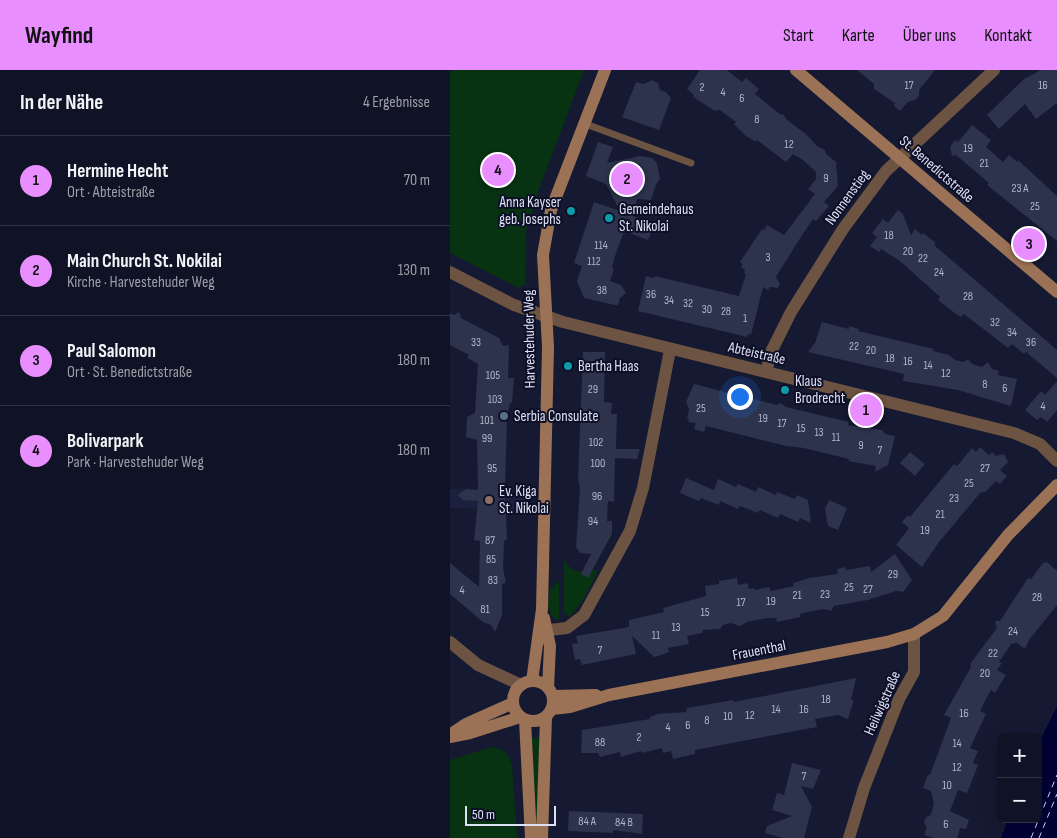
<!DOCTYPE html>
<html lang="de">
<meta charset="utf-8">
<style>
:root{--surface:#101325;--page:#1e2032;--text:#f1f3f6;--muted:#9c9ea7;--line:#303242;--accent:#e88eff}
body{margin:0;font-family:"Sofia Sans Condensed",sans-serif;background:var(--page);color:var(--text)}
.controls{position:absolute;right:15px;bottom:15px;display:grid;overflow:hidden;border-radius:8px;box-shadow:0 5px 20px #0002}
.controls button{width:45px;height:45px;display:grid;place-items:center;padding:0;border:0;border-bottom:1px solid var(--line);background:var(--surface);color:var(--text);font:25px sans-serif}
.scale{position:absolute;left:15px;bottom:12px;width:91px;box-sizing:border-box;padding-left:5px;border:2px solid #dde1f3;border-top:0;font-size:14px;line-height:18px;white-space:nowrap;color:#dde1f3;-webkit-text-stroke:4px #0d0f27;paint-order:stroke}
.you{position:absolute;left:289px;top:326px;width:18px;height:18px;margin:-12px;border:4px solid #fff;border-radius:50%;background:#1a73e8;box-shadow:0 0 0 8px #1a73e833}
.badge{display:grid;place-items:center;width:32px;height:32px;border-radius:50%;background:var(--accent);color:#111;font-size:16px;font-weight:700}
.pin{position:absolute;translate:-50% -50%;border:2px solid #fff;box-shadow:0 1px 5px #0006}
.list{margin:0;padding:0;list-style:none}
h2{display:flex;justify-content:space-between;align-items:center;height:65px;margin:0;padding:0 20px;font-size:21px}
h2 small{font-size:16px;font-weight:400;color:var(--muted)}
.list li{display:grid;grid-template-columns:32px 1fr auto;gap:15px;align-items:center;box-sizing:border-box;height:90px;padding:0 20px;border-top:1px solid var(--line)}
.list b{display:block;font-size:19px;white-space:nowrap}
.list p{margin:0;font-size:16px;white-space:nowrap;color:var(--muted)}
.list em{font-size:16px;font-style:normal;color:var(--muted)}
.map{position:relative;flex:none;width:607px;height:768px;overflow:hidden}
header{display:flex;align-items:center;gap:30px;box-sizing:border-box;height:70px;padding:0 25px;background:var(--accent);color:#111}
header strong{font-size:24px}
nav{display:flex;gap:28px;margin-inline-start:auto;font-size:18px}
main{display:flex}
aside{flex:1;background:var(--surface)}
.map>svg:first-child{display:block}
</style>
<header>
<strong>Wayfind</strong>
<nav><a>Start</a><a>Karte</a><a>Über uns</a><a>Kontakt</a></nav>
</header>
<main>
<aside>
<h2>In der Nähe<small>4 Ergebnisse</small></h2>
<ul class="list">
<li><span class="badge">1</span><div><b>Hermine Hecht</b><p>Ort · Abteistraße</p></div><em>70 m</em></li>
<li><span class="badge">2</span><div><b>Main Church St. Nokilai</b><p>Kirche · Harvestehuder Weg</p></div><em>130 m</em></li>
<li><span class="badge">3</span><div><b>Paul Salomon</b><p>Ort · St. Benedictstraße</p></div><em>180 m</em></li>
<li><span class="badge">4</span><div><b>Bolivarpark</b><p>Park · Harvestehuder Weg</p></div><em>180 m</em></li>
</ul>
</aside>
<div class="map">
<svg width="607" height="768" viewBox="0 0 607 768">
<rect width="100%" height="100%" fill="#151931"/>
<path fill="#1c203f" d="M0,419L78,421L77,441L0,438Z"/>
<path fill="#083312" d="M4,0H134L88,122L76,161L75,214L69,218L0,183V2Z
M114,490C121,501 131,505 143,499L148,502L133,530L120,547L114,543Z
M109,511V551L101,546L98,536L100,519Z
M93,667L88,765H85L82,668Z
M41,677C54,678 58,683 62,696L67,768H0V690Z"/>
<path fill="#000234" d="M607,636V768H551L558,749H588V675Z"/>
<g fill="none" stroke-linecap="round" stroke-linejoin="round">
<path stroke="#c7dcfe" stroke-width="1" stroke-dasharray="6 5" stroke-linecap="butt" d="M581,768L607,705
M589,768L607,724"/>
</g>
<path fill="#2d324d" d="M250,0H277L292,12L296,8L309,19L305,24L331,45L333,44L337,50L356,64L367,76L375,80L376,84L386,92L388,116L374,132L379,136L366,151L363,149L347,173L326,207L330,214L328,218L320,217L318,220L313,217L301,265L298,264L297,267L188,241L196,206L204,208L205,206L289,226L296,204L294,203L295,200L291,197L293,194L290,192L312,159L314,160L317,155L334,165L365,124L358,119L366,109V102L353,90L343,84L336,92L307,70L306,72L296,66L284,54L286,52L270,40L265,41L243,27L244,25L237,19Z
M407,0H485L469,20V26L465,30L458,32L450,41L444,36L445,33L424,19V14Z
M591,0H607V33L586,49L575,34L549,59L537,45L574,9Z
M202,10L208,13L210,20L216,22L221,28L209,60L172,47L186,12L194,14Z
M522,55L541,70L536,77L553,92L559,85L567,92L568,90L607,126V171L537,115L539,113L506,85L502,86L500,77L505,70L508,72Z
M148,72L163,77L157,93L190,86L202,88L207,93L210,109L206,114L201,130L187,129L183,146L204,155L198,170L174,161L164,189L162,198L164,199L160,211L171,215L176,223L170,228L168,235H165L134,228L127,211L132,196L124,193L144,132L170,141L156,114L136,106Z
M448,140L453,144L461,165L465,159L472,165L473,163L486,173L484,175L607,280V308L576,282L574,284L562,274L558,278L514,244L511,247L506,244L488,230L490,227L450,191L431,179L429,182L420,176L427,167L422,163L433,149L438,153Z
M9,242L11,248L49,268L53,276L59,275L58,308H64L62,333H60L57,347L55,420L57,469L54,471L53,498L56,513L52,514V545L45,562L41,555L33,552L0,524V493L29,517L30,471L24,470L28,431L13,430L8,425L16,419L28,420L27,370L16,367L17,347L25,343L28,294L17,288L19,285L0,275V243L4,245Z
M372,252L399,259V256L409,259L408,261L484,279L483,281L499,285L505,290L513,292L518,289L522,294L532,297L538,292L542,299L549,301L548,305L567,309L561,336L508,320L453,311L454,304L358,282L365,273Z
M133,282H155L154,332L162,333L161,344H167L166,379H190L187,389L165,388L164,432L158,431L157,451H162V464L138,508L131,504L141,484L130,483L126,477L130,419L128,409Z
M607,311V340L597,352L591,347L587,350L575,340L591,321L595,325Z
M244,314L327,335L330,333L336,337L399,352L398,355L432,360L435,364L445,366L438,395L425,402L426,396L398,391L399,389L354,378L336,376L256,356L254,362L244,359L246,353L238,352L239,349L237,348L239,339L236,332Z
M530,377L539,385L542,382L546,386L554,384L558,392L550,400L557,406L550,414L546,411L535,422H531L489,472L472,497L446,475L459,458L452,452L458,445L460,447L504,394L507,396L522,378L526,382Z
M460,382L475,394L465,406L450,393Z
M236,408L264,420L268,409L286,417L288,414L306,422L308,417L326,425L327,422L345,429L347,425L358,430L361,453L350,448L348,452L330,444L328,448L310,440L308,443L290,436L288,439L270,431L269,435L251,428L249,431L230,423Z
M379,430L397,438L388,460L378,456L375,439Z
M445,484L462,510L453,522L446,521L418,530L384,536L381,541L374,539L358,542L350,544V547L327,552L326,548H317L297,552L290,556L281,553L273,555L270,559L253,560L252,563L237,566L239,574L218,578L219,582L208,586L204,587L182,566L186,584L132,595L130,589L125,590L122,574L128,573L126,566L179,557V550L214,542L213,538L256,526L255,516L269,514V511L287,508L288,515L298,513L299,519L304,518L305,520L319,517L321,521L344,516L343,513L359,508L388,504L387,499L396,497V500L420,496L421,502Z
M597,492L607,501V535L579,570L575,579L566,572L564,574L562,573L549,592L552,593L547,600L556,605L545,623L541,620L534,633L530,641L536,644L520,678L528,681L523,693L528,695L517,723L508,720L500,741L519,750L516,759L510,758L507,768H484L474,765L477,758L474,753L476,747L481,745L484,733L481,721L473,718L478,704L480,705L501,648L494,645L521,597L520,594L547,558L545,551H550L578,508L581,509L593,493Z
M406,608L401,630H404L398,649L388,645L365,649L367,657L245,680V684L223,689L221,681L213,683L212,678L192,683L191,681L171,687L170,682L150,687L148,683H131L132,660L200,649V647L207,644L236,642L237,638L283,630L284,632Z
M342,693L371,700L363,719L351,716L362,737L354,768H333L315,763L317,756L342,746L322,740L327,723L334,725Z
M119,741L193,744L192,764L163,760V763L118,761Z"/>
<g fill="none" stroke-linecap="round" stroke-linejoin="round">
<path stroke="#6d5341" stroke-width="7" d="M133,53L241,93"/>
<path stroke="#6d5341" stroke-width="12" d="M0,202L64,235L113,252L564,363L590,374L607,391
M316,301L322,280L341,242L393,159L436,101L544,0
M90,561L117,558L134,545L180,461L193,418L220,280
M0,572L28,595L71,615
M399,768L414,718L449,629L464,602V564"/>
<path stroke="#9b7255" stroke-width="12" d="M346,0L607,222
M94,548L100,576L98,618
M63 631a20 20 0 1 1 40 0a20 20 0 1 1-40 0Z
M82,611L92,539L98,277L93,185L101,140L155,0
M103,626L146,625
M102,639L120,637L159,625L437,572L464,564L493,546L558,465L607,415
M75,650L81,768
M1,664L16,654L63,633
M0,667L20,663L70,647
M92,768L96,647"/>
</g>
<g fill="#0f9aa8" stroke="#0d0f27" stroke-width="2">
<circle cx="121" cy="141" r="5"/>
<circle cx="159" cy="148" r="5"/>
<circle cx="118" cy="296" r="5"/>
<circle cx="335" cy="320" r="5"/>
</g>
<circle fill="#5c6f8a" stroke="#0d0f27" stroke-width="2" cx="54" cy="346" r="5"/>
<circle fill="#8d6e63" stroke="#0d0f27" stroke-width="2" cx="39" cy="430" r="5"/>
<g text-anchor="middle" stroke-width="4" stroke-linejoin="round" paint-order="stroke">
<g font-size="12" fill="#b1b5ca">
<text x="459" y="19">17</text>
<text x="593" y="19">16</text>
<text x="252" y="21">2</text>
<text x="273" y="26">4</text>
<text x="292" y="32">6</text>
<text x="307" y="53">8</text>
<text x="339" y="78">12</text>
<text x="518" y="82">19</text>
<text x="534" y="97">21</text>
<text x="376" y="112">9</text>
<text x="570" y="122">23 A</text>
<text x="585" y="140">25</text>
<text x="439" y="169">18</text>
<text x="151" y="179">114</text>
<text x="458" y="185">20</text>
<text x="318" y="191">3</text>
<text x="473" y="192">22</text>
<text x="144" y="195">112</text>
<text x="489" y="206">24</text>
<text x="152" y="224">38</text>
<text x="201" y="228">36</text>
<text x="518" y="230">28</text>
<text x="219" y="234">34</text>
<text x="238" y="237">32</text>
<text x="257" y="243">30</text>
<text x="276" y="245">28</text>
<text x="295" y="252">1</text>
<text x="545" y="256">32</text>
<text x="562" y="266">34</text>
<text x="26" y="276">33</text>
<text x="581" y="276">36</text>
<text x="404" y="280">22</text>
<text x="421" y="284">20</text>
<text x="440" y="292">18</text>
<text x="458" y="295">16</text>
<text x="478" y="299">14</text>
<text x="496" y="307">12</text>
<text x="43" y="309">105</text>
<text x="535" y="318">8</text>
<text x="555" y="322">6</text>
<text x="143" y="323">29</text>
<text x="45" y="333">103</text>
<text x="593" y="340">4</text>
<text x="251" y="342">25</text>
<text x="313" y="352">19</text>
<text x="37" y="354">101</text>
<text x="332" y="357">17</text>
<text x="351" y="362">15</text>
<text x="369" y="366">13</text>
<text x="386" y="371">11</text>
<text x="37" y="372">99</text>
<text x="146" y="376">102</text>
<text x="411" y="379">9</text>
<text x="430" y="384">7</text>
<text x="148" y="397">100</text>
<text x="42" y="402">95</text>
<text x="535" y="402">27</text>
<text x="519" y="417">25</text>
<text x="147" y="430">96</text>
<text x="504" y="432">23</text>
<text x="490" y="448">21</text>
<text x="143" y="455">94</text>
<text x="475" y="464">19</text>
<text x="40" y="474">87</text>
<text x="41" y="493">85</text>
<text x="443" y="508">29</text>
<text x="43" y="514">83</text>
<text x="399" y="521">25</text>
<text x="418" y="523">27</text>
<text x="12" y="524">4</text>
<text x="375" y="528">23</text>
<text x="347" y="529">21</text>
<text x="587" y="531">28</text>
<text x="321" y="535">19</text>
<text x="291" y="536">17</text>
<text x="35" y="543">81</text>
<text x="255" y="546">15</text>
<text x="226" y="561">13</text>
<text x="563" y="565">24</text>
<text x="206" y="569">11</text>
<text x="150" y="584">7</text>
<text x="543" y="587">22</text>
<text x="535" y="607">20</text>
<text x="376" y="633">18</text>
<text x="326" y="643">14</text>
<text x="354" y="643">16</text>
<text x="514" y="647">16</text>
<text x="300" y="649">12</text>
<text x="278" y="650">10</text>
<text x="257" y="654">8</text>
<text x="238" y="659">6</text>
<text x="218" y="661">4</text>
<text x="189" y="671">2</text>
<text x="150" y="676">88</text>
<text x="507" y="677">14</text>
<text x="507" y="701">12</text>
<text x="354" y="710">7</text>
<text x="497" y="719">10</text>
<text x="137" y="755">84 A</text>
<text x="174" y="756">84 B</text>
<text x="496" y="758">6</text>
</g>
<g font-size="15" fill="#dde1f3" stroke="#0d0f27">
<text transform="translate(487 99) rotate(41)" y="5">St. Benedictstraße</text>
<text transform="translate(397 127) rotate(-54)" y="5">Nonnenstieg</text>
<text transform="translate(79 269) rotate(-91)" y="5">Harvestehuder Weg</text>
<text transform="translate(307 283) rotate(13)" y="5">Abteistraße</text>
<text transform="translate(309 580) rotate(-11)" y="5">Frauenthal</text>
<text transform="translate(432 633) rotate(-66)" y="5">Heilwigstraße</text>
</g>
<g font-size="15" fill="#dde1f3" stroke="#0d0f27" text-anchor="start">
<text x="111" y="137" text-anchor="end">Anna Kayser<tspan x="111" dy="17">geb. Josephs</tspan></text>
<text x="169" y="144">Gemeindehaus<tspan x="169" dy="17">St. Nikolai</tspan></text>
<text x="128" y="301">Bertha Haas</text>
<text x="345" y="316">Klaus<tspan x="345" dy="17">Brodrecht</tspan></text>
<text x="64" y="351">Serbia Consulate</text>
<text x="49" y="426">Ev. Kiga<tspan x="49" dy="17">St. Nikolai</tspan></text>
</g>
</g>
</svg>
<div class="controls">
<button>+</button>
<button>−</button>
</div>
<div class="scale">50 m</div>
<div class="you"></div>
<div class="pin badge" style="left:416px;top:340px">1</div>
<div class="pin badge" style="left:177px;top:109px">2</div>
<div class="pin badge" style="left:579px;top:174px">3</div>
<div class="pin badge" style="left:48px;top:100px">4</div>
</div>
</main>
